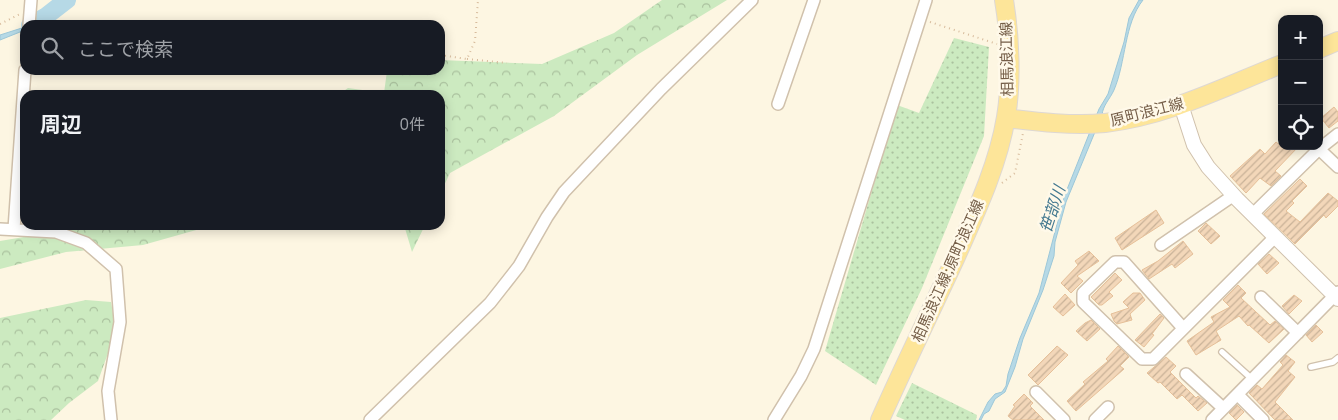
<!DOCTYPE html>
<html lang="ja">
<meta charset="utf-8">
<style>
:root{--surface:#171b24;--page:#20242c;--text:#f1f3f6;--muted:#9ea1a6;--line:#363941}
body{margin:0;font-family:"IBM Plex Sans","Noto Sans JP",sans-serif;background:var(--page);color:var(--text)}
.controls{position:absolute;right:15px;top:15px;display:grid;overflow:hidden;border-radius:10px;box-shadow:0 2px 12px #0003}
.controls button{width:45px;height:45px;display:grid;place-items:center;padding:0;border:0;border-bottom:1px solid var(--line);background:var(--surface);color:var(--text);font:25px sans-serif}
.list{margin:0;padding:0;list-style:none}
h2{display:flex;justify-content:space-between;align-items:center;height:65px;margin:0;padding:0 20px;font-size:21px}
h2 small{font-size:16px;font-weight:400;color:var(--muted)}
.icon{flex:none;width:28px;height:28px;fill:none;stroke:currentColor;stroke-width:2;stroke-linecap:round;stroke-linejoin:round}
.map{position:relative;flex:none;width:1338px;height:420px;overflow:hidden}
.search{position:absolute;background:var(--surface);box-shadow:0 2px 12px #0003;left:20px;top:20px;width:425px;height:55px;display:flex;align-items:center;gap:12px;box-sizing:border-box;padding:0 18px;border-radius:15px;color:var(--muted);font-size:19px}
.panel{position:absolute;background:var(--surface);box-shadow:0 2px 12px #0003;left:20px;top:90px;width:425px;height:140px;border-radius:15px}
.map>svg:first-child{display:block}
</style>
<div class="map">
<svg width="1338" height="420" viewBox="0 0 1338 420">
<defs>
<pattern id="grass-dots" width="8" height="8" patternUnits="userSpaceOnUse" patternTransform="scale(1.25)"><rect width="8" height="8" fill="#cceac0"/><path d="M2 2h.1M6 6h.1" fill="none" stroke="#aac19e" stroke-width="1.8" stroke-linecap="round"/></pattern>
<pattern id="forest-crowns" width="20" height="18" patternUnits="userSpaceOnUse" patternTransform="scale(1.25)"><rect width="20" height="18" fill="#cceac0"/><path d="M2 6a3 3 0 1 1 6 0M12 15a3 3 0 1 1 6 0" fill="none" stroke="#aac19e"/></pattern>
<pattern id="building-hatch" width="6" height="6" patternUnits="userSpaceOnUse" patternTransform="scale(1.25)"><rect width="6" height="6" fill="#f3d7b9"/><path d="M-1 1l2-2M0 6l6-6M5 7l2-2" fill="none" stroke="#c9b298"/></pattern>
</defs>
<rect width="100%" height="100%" fill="#fdf6e2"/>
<path fill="url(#grass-dots)" d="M954,38L989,47L984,136L922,288L876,385L825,351L897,105L919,113Z
M912,383L977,415L976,420H905L896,416Z"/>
<path fill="url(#forest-crowns)" d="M662,0H727L637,55L554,116L450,173L440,194V95H338L348,88L384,93L387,71L440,70V60L542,64L614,33Z
M95,225H214L143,245L66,252L0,269V241Z
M404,225H425L412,252Z
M86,300L111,302L116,331L98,381L69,403L51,420H0V318Z"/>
<path fill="#b6d9e6" stroke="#9cc7d8" d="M64,0H70C61,10 44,25 29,25C42,20 56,11 64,0Z
M1139,0H1143C1124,24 1126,62 1114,90C1110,99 1103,105 1102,115L1066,202L1055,242L1054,256L1043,290L1023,339L1015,367L1005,392L995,399L989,411L984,414L981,420H979L988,402L995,394L1002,392L1006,386L1008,374L1020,338L1039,293L1064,197L1099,109L1108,94L1124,42L1129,18Z
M25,27V30L0,40V35Z"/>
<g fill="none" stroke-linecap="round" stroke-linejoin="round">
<path stroke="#b6d9e6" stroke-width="18" d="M30,25L45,17L67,0"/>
</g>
<path fill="url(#building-hatch)" stroke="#e6c099" d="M1334,107L1338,112V121L1329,128L1321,118Z
M1276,142L1281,146H1299L1275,171L1281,176L1271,186L1260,178L1246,193L1230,176L1260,149L1265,154Z
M1300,179L1307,186L1292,201L1294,203L1286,211L1300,222L1328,193L1338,201V206L1326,218L1324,215L1295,244L1264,214Z
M1156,210L1164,223L1122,250L1115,238Z
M1206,223L1220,236L1211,244L1198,231Z
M1183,241L1193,254L1175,268L1172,264L1149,279L1142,270L1158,261Z
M1089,251L1099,261L1077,276L1083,281L1071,293L1061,283L1078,265L1075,261Z
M1269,254L1279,263L1267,274L1258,264Z
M1115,273L1122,280L1109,292L1113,296L1102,305H1099L1091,297Z
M1238,285L1246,293L1241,298L1270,325L1275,321L1284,329L1269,343L1249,325L1248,326L1239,316L1216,331L1221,340L1196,355L1187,341L1214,322L1211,317L1230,307L1223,300Z
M1133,293H1140L1145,300L1130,314L1132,320L1117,324L1114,321L1111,314L1129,308L1123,302Z
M1065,294L1075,305L1063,316L1053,307Z
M1294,295L1302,301L1289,314L1282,306Z
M1160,314L1164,318L1152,334L1154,335L1144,347L1135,340Z
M1091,320L1100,329L1087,341L1076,331L1085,323Z
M1316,325L1323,332L1312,342L1306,335Z
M1057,346L1068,355L1038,385L1028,375Z
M1118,346L1129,357L1120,366L1124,369L1076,411L1067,401L1085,384L1083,382L1108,361L1106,359Z
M1286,355L1295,362L1288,371L1295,377L1275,402L1293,420H1275L1249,393L1257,385L1262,389L1283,365L1280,362Z
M1166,357L1176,366L1170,372L1196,398L1198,396L1207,403L1198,411L1182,395L1177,399L1160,382L1158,383L1147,373Z
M1024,394L1033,403L1030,406L1044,420H1013L1008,416L1015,406L1013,405Z
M1237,405L1244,412L1236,420L1229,413Z"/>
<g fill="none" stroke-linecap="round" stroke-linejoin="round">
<defs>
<path id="service" d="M1222,352L1252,379
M1311,367L1333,362L1338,358"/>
<path id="minor" d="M29,25L31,0
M778,104L814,0
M1338,134L1319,149L1338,167
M1253,214L1319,149
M0,229L56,232L86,243L116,269L120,322L108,391L111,420
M14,229L25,70
M1161,245L1234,195
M1261,297L1298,333
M1183,328L1124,262H1115L1083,293V302L1142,359H1153L1275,237
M1186,374L1223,408
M1036,392L1064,420
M1238,395L1263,420
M370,420L490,303L519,266L547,217L564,192L661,89L752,0
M774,420L801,376L814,349L926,0
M1095,420L1108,407
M1212,420L1338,292"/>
<path id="tertiary" d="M1181,105L1194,145L1208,167L1237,199L1338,299"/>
<path id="primary" d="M1319,49L1338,41
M1006,118C1038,122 1073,126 1105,123C1167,116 1224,87 1282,64
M880,420C904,366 930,313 955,259C975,214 998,166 1006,117C1012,81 1010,36 1004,0"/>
</defs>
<use href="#service" stroke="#d0c1ac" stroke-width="8"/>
<use href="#minor" stroke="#d0c1ac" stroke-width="14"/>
<use href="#tertiary" stroke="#d0c1ac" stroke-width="16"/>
<use href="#primary" stroke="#ded8d3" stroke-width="20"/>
<path stroke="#d7bb9c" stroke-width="2" stroke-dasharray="1 4" stroke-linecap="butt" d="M930,22L997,44
M0,24L20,14
M440,55L467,59L475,41L478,0
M467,59L507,63
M36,73L44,72V70
M1002,183L1015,173L1023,133"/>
<use href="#service" stroke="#fff" stroke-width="5.5"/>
<use href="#minor" stroke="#fff" stroke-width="11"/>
<use href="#tertiary" stroke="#fff" stroke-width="14"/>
<use href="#primary" stroke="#fde599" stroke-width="18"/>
</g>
<g text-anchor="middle" stroke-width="5" stroke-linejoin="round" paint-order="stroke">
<g font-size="15" fill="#755e48" stroke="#fff9e9">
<text transform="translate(1007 59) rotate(-91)" y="5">相馬浪江線</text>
<text transform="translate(1147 112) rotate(-14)" y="5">原町浪江線</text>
<text transform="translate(948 271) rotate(-66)" y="5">相馬浪江線;原町浪江線</text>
</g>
<g font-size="16" font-style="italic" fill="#447990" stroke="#fff9e9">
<text transform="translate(1052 209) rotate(-72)" y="6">笹部川</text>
</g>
</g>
</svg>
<div class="controls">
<button>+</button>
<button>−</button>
<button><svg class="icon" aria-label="locate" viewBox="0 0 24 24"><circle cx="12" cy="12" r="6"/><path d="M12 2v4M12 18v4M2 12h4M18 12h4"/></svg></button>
</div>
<div class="search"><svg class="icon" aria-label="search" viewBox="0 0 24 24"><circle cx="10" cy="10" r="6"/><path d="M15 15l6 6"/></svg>ここで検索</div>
<section class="panel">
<h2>周辺<small>0件</small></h2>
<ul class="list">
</ul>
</section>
</div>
